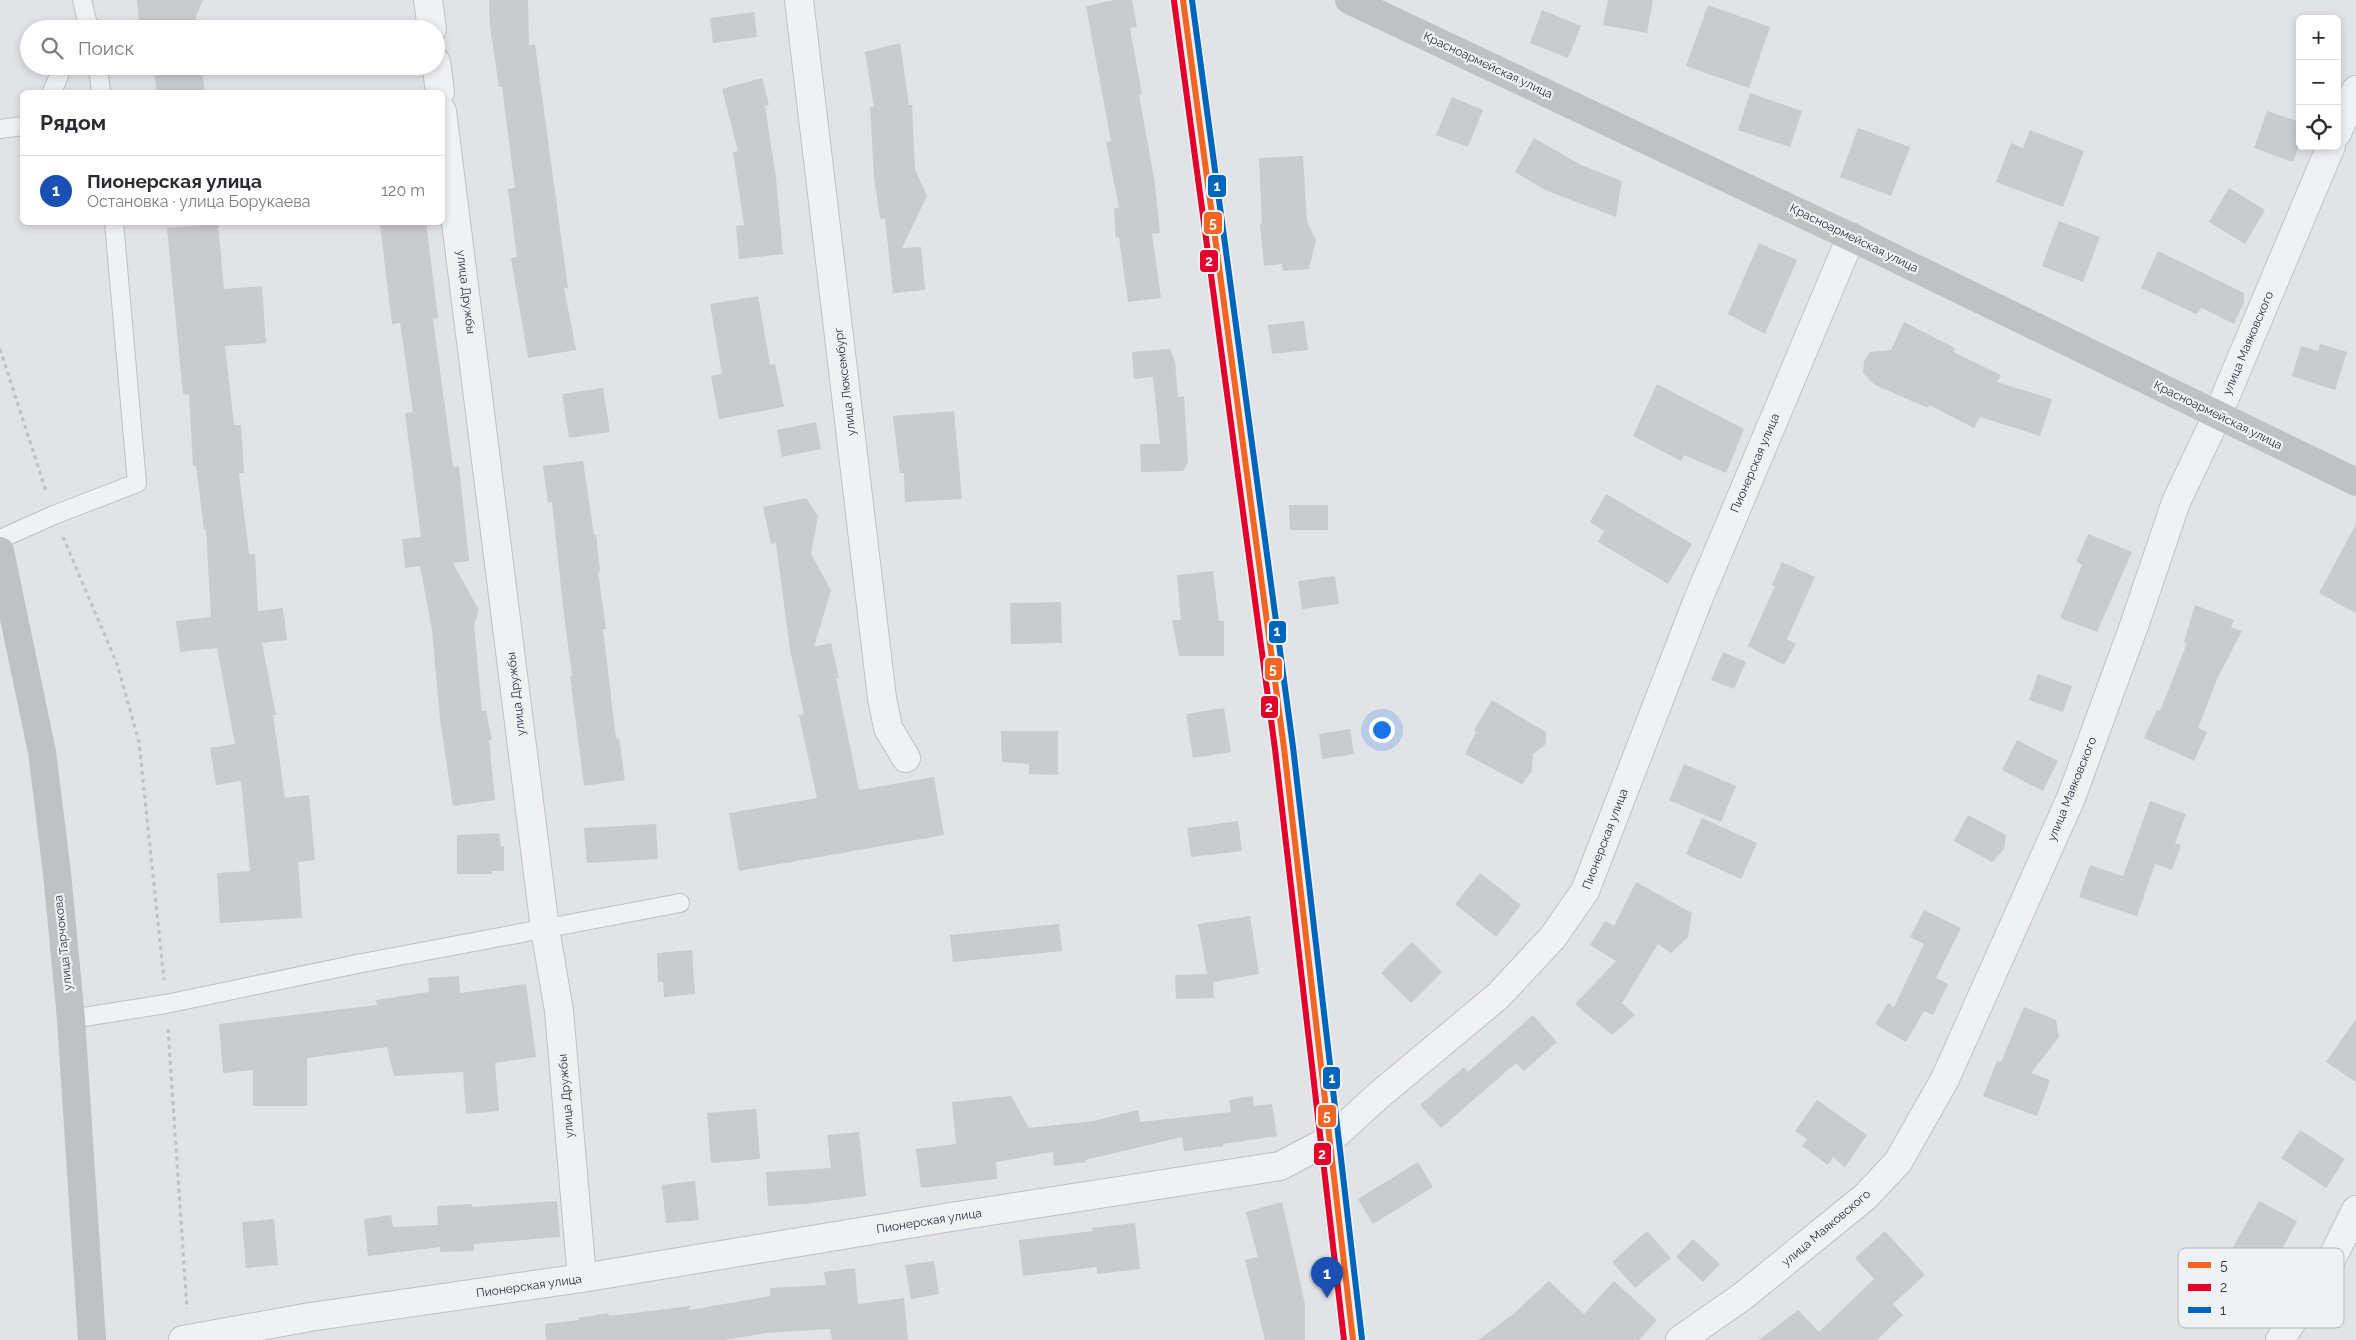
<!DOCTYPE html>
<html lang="ru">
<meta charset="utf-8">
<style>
:root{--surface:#fff;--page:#f2f2f3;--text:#2b2b33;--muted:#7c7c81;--line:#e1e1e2;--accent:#d93025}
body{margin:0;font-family:Raleway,sans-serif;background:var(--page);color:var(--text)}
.controls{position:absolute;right:15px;top:15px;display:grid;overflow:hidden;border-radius:8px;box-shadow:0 2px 8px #0003}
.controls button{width:45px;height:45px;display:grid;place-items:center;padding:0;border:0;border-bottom:1px solid var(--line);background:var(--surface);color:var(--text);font:25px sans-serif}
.you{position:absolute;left:1381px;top:729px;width:18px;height:18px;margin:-12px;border:4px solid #fff;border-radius:50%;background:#1a73e8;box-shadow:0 0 0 8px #1a73e833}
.badge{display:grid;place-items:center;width:32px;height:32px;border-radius:50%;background:var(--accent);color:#fff;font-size:16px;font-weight:700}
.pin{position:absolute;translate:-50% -41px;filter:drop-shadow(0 1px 2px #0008)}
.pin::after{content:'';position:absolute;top:26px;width:18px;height:15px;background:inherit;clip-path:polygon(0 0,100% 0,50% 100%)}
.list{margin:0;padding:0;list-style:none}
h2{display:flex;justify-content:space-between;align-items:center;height:65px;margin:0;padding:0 20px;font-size:21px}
h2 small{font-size:16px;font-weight:400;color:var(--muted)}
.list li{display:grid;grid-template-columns:32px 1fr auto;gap:15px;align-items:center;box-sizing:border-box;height:70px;padding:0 20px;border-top:1px solid var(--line)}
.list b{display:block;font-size:19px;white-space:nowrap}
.list p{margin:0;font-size:16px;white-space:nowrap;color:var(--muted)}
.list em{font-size:16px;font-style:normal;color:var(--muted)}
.icon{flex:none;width:28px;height:28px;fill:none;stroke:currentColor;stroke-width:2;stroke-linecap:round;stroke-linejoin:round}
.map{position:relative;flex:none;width:2356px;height:1340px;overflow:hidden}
.search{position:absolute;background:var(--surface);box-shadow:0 2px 8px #0003;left:20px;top:20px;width:425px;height:55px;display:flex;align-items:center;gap:12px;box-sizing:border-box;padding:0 18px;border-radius:28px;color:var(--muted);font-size:19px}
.panel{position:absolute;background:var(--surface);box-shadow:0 2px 8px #0003;left:20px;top:90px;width:425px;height:135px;border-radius:8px}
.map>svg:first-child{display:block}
</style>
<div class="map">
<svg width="2356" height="1340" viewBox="0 0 2356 1340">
<rect width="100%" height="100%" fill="#e1e3e6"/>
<path fill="#c9cbce" d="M137,0H203L191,29H140Z
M489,0H528L529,45L535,44L568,288H564L576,350L528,358L511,258L517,257L508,189L515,188L502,87H499L490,26Z
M1115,0H1132L1137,27L1130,28L1142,94L1139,95L1155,184L1160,233L1152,234L1161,298L1128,302L1119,237L1116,238L1114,208H1119L1106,142L1111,141L1086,6Z
M1608,0H1653L1647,33L1603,25Z
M1708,5L1770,27L1749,88L1686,66Z
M1542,10L1581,26L1568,58L1530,43Z
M754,12L757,37L713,43L710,18Z
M900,43L909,105H912L915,169L927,196L902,248L921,247L925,290L893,293L885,218L880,219L874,177L870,107H874L865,52Z
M153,66H201L205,92H157Z
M762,78L769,105L765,106L776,178L783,254L739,259L736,226L744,225L733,152L738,151L722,89Z
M1750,93L1802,111L1790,147L1738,130Z
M1452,97L1483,110L1468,147L1436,135Z
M2267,111L2300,122V143L2293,162L2254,148Z
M1858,128L1910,147L1891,196L1840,177Z
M2030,130L2084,151L2063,207L1996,182L2011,143L2023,148Z
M1534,138L1581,165L1622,181L1616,217L1545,190L1515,172Z
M1303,156L1307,222L1316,240L1309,269L1283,271L1282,264L1264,266L1260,224H1262L1259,158Z
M2229,188L2265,210L2245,244L2209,222Z
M2059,221L2100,237L2083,282L2042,266Z
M408,222H426L438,318L433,319L453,467L459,466L469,561L453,563L479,610L474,625L482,711H486L492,740H489L495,800L453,806L440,719L432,630L420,566L405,568L402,539L421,537L405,413L413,412L400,323L392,324L380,225Z
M218,224L224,289L262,286L266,343L225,346L234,425H241L244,473H239L249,554H255L258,611L283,608L287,640L262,643L276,715H273L285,798L309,795L315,860L298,862L302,918L220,923L217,873L250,871L241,781L216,785L210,748L235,744L217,648L180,652L176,621L211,617L206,529H204L196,466H193L189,394L183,395L167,228Z
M1759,243L1797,260L1765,334L1728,314Z
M2158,251L2244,293V302L2234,324L2202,308L2196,314L2141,288Z
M758,296L770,365L775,364L784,407L719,419L711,376L722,374L710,304Z
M1304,321L1308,350L1272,354L1268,325Z
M1904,322L1955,348L1953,352L2001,375L1997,382L2052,399L2040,436L1980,417L1974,428L1929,405L1928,408L1875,385L1863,373L1864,361L1870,352L1891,350Z
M2320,344L2347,352L2335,390L2292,376L2301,346L2318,351Z
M1170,349L1175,362L1178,397L1184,396L1188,462L1183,471L1141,472L1140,444H1160L1153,377L1134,379L1132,352Z
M1657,384L1744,429L1726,473L1684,455L1681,461L1633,436Z
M603,388L610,432L569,438L562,394Z
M954,411L962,499L905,502L904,473H900L893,416Z
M816,422L821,449L782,457L777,430Z
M583,461L594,535H596L600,571L598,572L606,629H603L616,739L619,738L625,780L584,786L570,676H572L563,607L552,502L548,503L543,466Z
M1606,494L1692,544L1668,584L1598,542L1604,531L1590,522Z
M806,498L818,516L811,554L831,590L814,647L831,643L839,678H836L859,790L934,777L944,835L739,871L729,813L817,798L799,715L804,714L790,650L776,543L771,544L763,507Z
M1289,505H1328V530H1290Z
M2356,524V613L2319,593Z
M2088,534L2132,552L2097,632L2060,618L2082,565L2076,562Z
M1782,562L1815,577L1787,639L1796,644L1784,665L1748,646L1775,586L1772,585Z
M1213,571L1219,621H1224V656H1179L1172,620H1181L1177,575Z
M1335,576L1339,604L1302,609L1298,581Z
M1061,602L1062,643L1011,644L1010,603Z
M2195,605L2234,620L2231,627L2242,631L2218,677L2198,728L2207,732L2194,761L2144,738L2157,710L2160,711L2187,643L2184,642Z
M1723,652L1746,662L1734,689L1711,680Z
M2038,674L2072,686L2063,712L2029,700Z
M1492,700L1546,732V744L1533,754L1532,771L1522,784L1465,754L1476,732L1474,730Z
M1224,708L1231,752L1193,758L1186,714Z
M1350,729L1354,754L1322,759L1319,734Z
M1001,731H1058V775L1029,774V764L1002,762Z
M2017,740L2058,761L2043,791L2002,770Z
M1684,764L1736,786L1721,822L1669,800Z
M2150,801L2186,814L2175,843L2181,845L2172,870L2155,864L2137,916L2079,897L2090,865L2123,876Z
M1968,815L2006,835L2004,849L1992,862L1954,841Z
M1702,818L1757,843L1741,879L1686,854Z
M1238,821L1242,851L1191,857L1187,828Z
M656,824L658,859L587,863L584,828Z
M499,833L501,847L504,846V871H492V874H457V835Z
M1480,873L1521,905L1496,937L1455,904Z
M1636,882L1692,913L1688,937L1671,953L1658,944L1622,1003L1635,1015L1612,1035L1575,1004L1616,961L1590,945L1605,921L1614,926Z
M1924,910L1961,928L1936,978L1948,984L1933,1015L1924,1011L1906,1042L1875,1024L1888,1003L1894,1007L1924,944L1910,937Z
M1250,916L1259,974L1213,982L1214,998L1176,999L1175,975L1207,974L1198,924Z
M1059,924L1062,951L953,962L950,935Z
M1412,942L1442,972L1411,1003L1381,973Z
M692,950L695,994L664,997L663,982H658L657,953Z
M459,976L460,993L526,984L536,1057L495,1063L499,1111L466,1114L463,1072L394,1076L387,1047L307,1058V1106H253V1070L223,1073L219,1024L377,1005L376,1000L429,992L428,978Z
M2024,1007L2056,1020L2059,1037L2031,1073L2050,1080L2037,1116L1983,1096L1997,1061L2001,1062Z
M1533,1015L1557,1042L1524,1071L1516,1063L1441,1128L1420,1105L1464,1067L1468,1072Z
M2356,1019V1082L2326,1062Z
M1011,1096L1029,1128L1094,1121L1138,1110L1140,1122L1231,1112L1229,1100L1253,1096L1254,1106L1272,1104L1277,1136L1223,1144V1146L1184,1151L1182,1137L1085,1160L1086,1162L1054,1166L1053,1152L996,1162L997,1179L921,1188L916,1149L956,1144L952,1102Z
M1817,1100L1867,1135L1845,1167L1833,1157L1828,1165L1802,1146L1807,1139L1795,1131Z
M756,1109L760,1159L711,1163L707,1113Z
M2300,1130L2345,1159L2326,1188L2281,1158Z
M859,1132L866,1196L805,1204L768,1206L766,1172L831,1168L827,1135Z
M1418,1162L1433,1187L1373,1224L1358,1199Z
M695,1181L699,1220L666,1223L662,1185Z
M557,1201L560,1237L474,1244V1251L440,1252V1247L368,1256L364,1219L391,1215L393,1227L438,1225L437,1206L472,1204V1207Z
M2259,1201L2297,1221L2251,1308L2211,1286Z
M1282,1202L1305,1304V1340H1265L1245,1260L1258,1257L1246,1212Z
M274,1219L278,1265L246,1268L242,1222Z
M1135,1223L1140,1269L1097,1274V1267L1023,1276L1019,1240L1093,1231L1092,1228Z
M1647,1231L1671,1258L1635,1288L1612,1262Z
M1885,1231L1925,1275L1893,1304L1903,1315L1877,1340H1759L1798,1310L1819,1332L1874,1279L1855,1258Z
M1693,1239L1720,1264L1703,1282L1676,1257Z
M934,1261L939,1294L911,1299L905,1265Z
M855,1268L858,1304L904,1298L908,1340H832L830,1329L766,1333L726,1340H546L545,1324L579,1320L578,1318L608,1313L609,1316L690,1306V1310L770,1296V1288L826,1285L824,1272Z
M1549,1281L1584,1314L1614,1281L1657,1320L1639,1340H1478L1512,1315Z"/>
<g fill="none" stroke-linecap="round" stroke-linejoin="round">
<defs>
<path id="lane" d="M82,0L89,29
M98,66L101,92
M52,92L63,66
M0,129L22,126
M0,539L54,515L137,483L114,222
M71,1019L166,1004L357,964L680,903"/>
<path id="street" d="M428,0L432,29
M799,0L882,698L888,728L906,758
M436,62L440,92
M442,111L545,929L559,1011L582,1278
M2337,133L2356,90
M183,1340L310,1317L582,1278L951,1217L1280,1166L1331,1139L1379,1095L1498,996L1553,937L1585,891L1697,602L1851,237
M1680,1340L1743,1296L1865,1197L1898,1162L1945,1079L2071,798L2135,623L2176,502L2218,414L2331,146
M2280,1340L2329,1264L2356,1210"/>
</defs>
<use href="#lane" stroke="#bfc1c4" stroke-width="20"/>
<use href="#street" stroke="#bfc1c4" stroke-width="30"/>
<path stroke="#bfc2c4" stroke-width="3" stroke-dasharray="4 4" stroke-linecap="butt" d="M0,349L46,491
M63,537L117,664L139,742L164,980
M168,1029L187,1309"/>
<use href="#lane" stroke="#f0f1f3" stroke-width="18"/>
<use href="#street" stroke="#f0f1f3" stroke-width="28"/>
<path stroke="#bfc2c5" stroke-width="28" d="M1183,0L1284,748L1353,1340
M1349,0L1851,237L2356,482
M0,551L42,752L57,873L71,1019L92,1340"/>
<defs>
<path id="bus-1" d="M1183,0L1284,748L1353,1340"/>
<path id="bus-2" d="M1174,1L1275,749L1344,1340"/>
<path id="bus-3" d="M1192,0L1293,747L1362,1339"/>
</defs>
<use href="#bus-1" stroke="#eff2f5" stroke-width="10"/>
<use href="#bus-2" stroke="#eff2f5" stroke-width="10"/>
<use href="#bus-3" stroke="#eff2f5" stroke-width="10"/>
<use href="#bus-1" stroke="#f26522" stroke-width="6"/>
<use href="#bus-2" stroke="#e4002b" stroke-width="6"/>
<use href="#bus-3" stroke="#0065bd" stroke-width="6"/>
</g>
<g text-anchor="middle" stroke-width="4.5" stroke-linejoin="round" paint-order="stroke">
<g font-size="12" fill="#29323e" stroke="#eff2f5">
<text transform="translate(1488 65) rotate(25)" y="4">Красноармейская улица</text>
<text transform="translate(1854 238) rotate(26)" y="4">Красноармейская улица</text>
<text transform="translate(466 292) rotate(83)" y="4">улица Дружбы</text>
<text transform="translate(2248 343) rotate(-67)" y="4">улица Маяковского</text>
<text transform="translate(845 382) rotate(-97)" y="4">улица Люксембург</text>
<text transform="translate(2218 415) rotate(26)" y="4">Красноармейская улица</text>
<text transform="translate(1755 463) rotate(-67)" y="4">Пионерская улица</text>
<text transform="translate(516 694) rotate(-97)" y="4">улица Дружбы</text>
<text transform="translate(2072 789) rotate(-68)" y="4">улица Маяковского</text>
<text transform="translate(1605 839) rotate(-69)" y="4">Пионерская улица</text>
<text transform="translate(63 943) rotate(-96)" y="4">улица Тарчокова</text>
<text transform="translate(566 1096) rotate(-95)" y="4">улица Дружбы</text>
<text transform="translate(929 1221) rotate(-9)" y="4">Пионерская улица</text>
<text transform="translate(1826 1228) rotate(-40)" y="4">улица Маяковского</text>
<text transform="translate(529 1286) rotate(-8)" y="4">Пионерская улица</text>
</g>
</g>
<rect x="2178" y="1248" width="166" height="80" rx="8" fill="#eff2f5" stroke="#b4b8be" stroke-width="1"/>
<rect x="2188" y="1262" width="23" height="6" fill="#f26522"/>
<rect x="2188" y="1284" width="23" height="7" fill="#e4002b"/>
<rect x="2188" y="1307" width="23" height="6" fill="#0065bd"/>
<g font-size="14" fill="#29323e">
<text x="2220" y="1270">5</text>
<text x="2220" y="1292">2</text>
<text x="2220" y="1315">1</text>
</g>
<g stroke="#eff2f5" stroke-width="2">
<rect x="1207" y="174" width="20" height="24" rx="5" fill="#0065bd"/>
<rect x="1203" y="211" width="20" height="24" rx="5" fill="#f26522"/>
<rect x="1199" y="249" width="20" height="24" rx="5" fill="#e4002b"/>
<rect x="1268" y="620" width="19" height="24" rx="5" fill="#0065bd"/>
<rect x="1264" y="657" width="19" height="24" rx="5" fill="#f26522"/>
<rect x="1260" y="695" width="19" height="24" rx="5" fill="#e4002b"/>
<rect x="1322" y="1066" width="19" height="24" rx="5" fill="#0065bd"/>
<rect x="1317" y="1104" width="20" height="24" rx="5" fill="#f26522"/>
<rect x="1313" y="1142" width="19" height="24" rx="5" fill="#e4002b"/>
</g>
<g font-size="14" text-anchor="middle" font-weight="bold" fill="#fff">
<text x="1217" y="191">1</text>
<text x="1213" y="228">5</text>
<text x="1209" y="266">2</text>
<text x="1277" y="636">1</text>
<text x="1273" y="674">5</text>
<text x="1269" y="712">2</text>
<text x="1332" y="1083">1</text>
<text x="1327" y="1121">5</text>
<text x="1322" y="1159">2</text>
</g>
</svg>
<div class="controls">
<button>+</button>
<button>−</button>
<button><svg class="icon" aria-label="locate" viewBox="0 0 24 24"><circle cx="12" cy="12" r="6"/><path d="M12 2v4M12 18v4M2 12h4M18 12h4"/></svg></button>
</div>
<div class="you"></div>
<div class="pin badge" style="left:1327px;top:1298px;background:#1a4fb4">1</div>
<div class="search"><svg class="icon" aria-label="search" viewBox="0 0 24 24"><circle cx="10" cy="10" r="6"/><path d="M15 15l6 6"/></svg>Поиск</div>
<section class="panel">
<h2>Рядом<small></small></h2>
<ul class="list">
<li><span class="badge" style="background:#1a4fb4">1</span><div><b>Пионерская улица</b><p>Остановка · улица Борукаева</p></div><em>120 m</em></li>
</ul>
</section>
</div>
